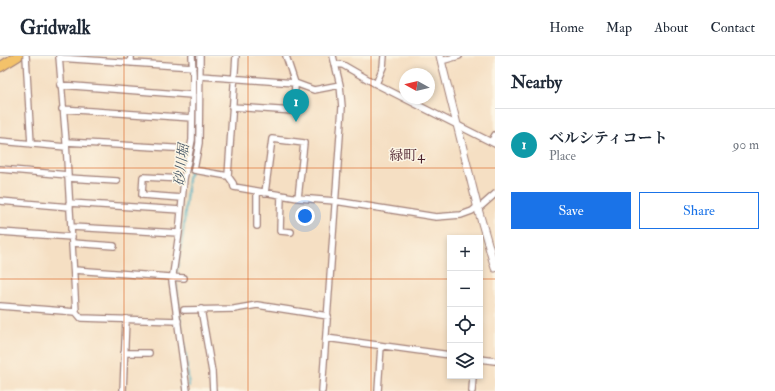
<!DOCTYPE html>
<meta charset="utf-8">
<style>
:root{--surface:#fff;--page:#f2f2f3;--text:#1f2937;--muted:#747a83;--line:#e0e1e3;--accent:#1a73e8}
body{margin:0;font-family:"IM FELL Double Pica","Noto Serif JP",serif;background:var(--page);color:var(--text)}
.controls{position:absolute;right:12px;bottom:12px;display:grid;overflow:hidden;border-radius:0px;box-shadow:0 2px 6px #0003}
.controls button{width:36px;height:36px;display:grid;place-items:center;padding:0;border:0;border-bottom:1px solid var(--line);background:var(--surface);color:var(--text);font:20px sans-serif}
.compass{position:absolute;left:399px;top:12px;width:36px;height:36px;border-radius:50%;background:var(--surface);box-shadow:0 2px 6px #0003;rotate:278deg}
.you{position:absolute;left:305px;top:160px;width:14px;height:14px;margin:-10px;border:3px solid #fff;border-radius:50%;background:#1a73e8;box-shadow:0 0 0 6px #1a73e833}
.badge{display:grid;place-items:center;width:26px;height:26px;border-radius:50%;background:var(--accent);color:#fff;font-size:13px;font-weight:700}
.pin{position:absolute;translate:-50% -33px;filter:drop-shadow(0 1px 2px #0008)}
.pin::after{content:'';position:absolute;top:21px;width:14px;height:12px;background:inherit;clip-path:polygon(0 0,100% 0,50% 100%)}
.list{margin:0;padding:0;list-style:none}
h2{display:flex;justify-content:space-between;align-items:center;height:52px;margin:0;padding:0 16px;font-size:17px}
h2 small{font-size:13px;font-weight:400;color:var(--muted)}
.list li{display:grid;grid-template-columns:26px 1fr auto;gap:12px;align-items:center;box-sizing:border-box;height:72px;padding:0 16px;border-top:1px solid var(--line)}
.list b{display:block;font-size:15px;white-space:nowrap}
.list p{margin:0;font-size:13px;white-space:nowrap;color:var(--muted)}
.list em{font-size:13px;font-style:normal;color:var(--muted)}
.actions{display:flex;gap:8px;padding:12px 16px}
.actions a{flex:1;padding:9px 0;border:1px solid var(--accent);border-radius:0px;text-align:center;font-size:14px;color:var(--accent)}
.actions .main{background:var(--accent);color:#fff}
.icon{flex:none;width:22px;height:22px;fill:none;stroke:currentColor;stroke-width:2;stroke-linecap:round;stroke-linejoin:round}
.map{position:relative;flex:none;width:495px;height:335px;overflow:hidden}
header{display:flex;align-items:center;gap:24px;box-sizing:border-box;height:56px;padding:0 20px;background:var(--surface);border-bottom:1px solid var(--line)}
header strong{font-size:19px}
nav{display:flex;gap:22px;margin-inline-start:auto;font-size:14px}
main{display:flex}
aside{flex:1;background:var(--surface)}
.map>svg:first-child{display:block}
</style>
<header>
<strong>Gridwalk</strong>
<nav><a>Home</a><a>Map</a><a>About</a><a>Contact</a></nav>
</header>
<main>
<div class="map">
<svg width="495" height="335" viewBox="0 0 495 335">
<rect width="100%" height="100%" fill="#fcf5e5"/>
<filter id="ink" filterUnits="userSpaceOnUse"><feTurbulence type="fractalNoise" baseFrequency=".025" numOctaves="2"/><feDisplacementMap in="SourceGraphic" scale="8" xChannelSelector="R" yChannelSelector="G"/><feConvolveMatrix kernelMatrix="1 2 1 2 8 2 1 2 1" color-interpolation-filters="sRGB"/></filter>
<filter id="wash" filterUnits="userSpaceOnUse"><feTurbulence type="fractalNoise" baseFrequency=".012" numOctaves="4" result="noise"/><feDisplacementMap in="SourceGraphic" scale="16" xChannelSelector="R" yChannelSelector="G"/><feGaussianBlur stdDeviation="0.9" result="paint"/><feColorMatrix in="noise" values="0 0 0 0 0 0 0 0 0 0 0 0 0 0 0 0 0 1.4 0 .05"/><feComposite in="paint" operator="in"/></filter>
<g filter="url(#wash)">
<rect width="100%" height="100%" fill="#f5dfc3"/>
<g fill="none" stroke-linecap="round" stroke-linejoin="round">
<path stroke="#42aec1" stroke-width="2" d="M176,220L183,178L188,123L195,88L196,59L195,0
M176,226L179,252
M179,256L187,308L189,331"/>
</g>
</g>
<g filter="url(#ink)">
<g fill="none" stroke-linecap="round" stroke-linejoin="round">
<defs>
<path id="minor" d="M26,0L31,88
M59,0L66,86L76,256
M200,0L199,87L194,114L228,120
M236,0L228,120L233,127L234,131L298,142L335,145L436,161L461,159L472,155L478,150
M286,0L295,27L314,34L340,29
M59,2L193,11
M441,5L459,0
M131,7V0
M335,8L343,9L376,28L495,88
M200,20L295,27L294,55L232,51
M376,28L383,11L384,0
M60,29L192,39
M62,53L192,62
M0,85L66,91
M66,86L190,93
M491,86L495,79
M0,113L68,119
M68,122L117,125
M265,137L272,83L304,87L298,142
M281,139L280,175L291,176
M182,142L142,139L143,121L184,123
M0,145L70,151
M69,147L181,154
M478,153L495,138
M257,170V135
M71,171L179,177
M0,176L72,181
M72,187L114,190
M74,214L184,222
M0,250L76,256L81,262L178,265
M201,253L212,316L213,335
M184,254L234,253L257,249L328,260
M326,282L450,299
M124,297H149
M480,303L495,305
M123,335L126,263
M187,335L172,225L179,177L184,123L192,84L193,19L192,0
M322,335L342,51L340,29L333,0
M378,335L381,290
M472,335L473,320"/>
<path id="tertiary" d="M440,0L478,153L495,212"/>
<path id="primary" d="M0,11L18,0"/>
</defs>
<use href="#minor" stroke="#a07f77" stroke-width="8"/>
<use href="#tertiary" stroke="#a07f77" stroke-width="9"/>
<use href="#primary" stroke="#a07f77" stroke-width="11"/>
<use href="#minor" stroke="#fff" stroke-width="5.5"/>
<use href="#tertiary" stroke="#fff" stroke-width="7"/>
<use href="#primary" stroke="#f3c26a" stroke-width="9"/>
</g>
</g>
<path fill="none" stroke="#d8530f" stroke-width="1" stroke-opacity="0.55" d="M124,0V335M248,0V335M371,0V335M0,112H495M0,223H450M480,223H495"/>
<g text-anchor="middle" stroke-width="3" stroke-linejoin="round" paint-order="stroke">
<g font-size="14" fill="#4a1f2b" stroke="#fcf5e5">
<text x="407" y="104">緑町4</text>
</g>
<g font-size="14" font-style="italic" fill="#475867" stroke="#fcf5e5">
<text transform="translate(181 109) rotate(-83)" y="5">砂川堀</text>
</g>
</g>
</svg>
<div class="controls">
<button>+</button>
<button>−</button>
<button><svg class="icon" aria-label="locate" viewBox="0 0 24 24"><circle cx="12" cy="12" r="6"/><path d="M12 2v4M12 18v4M2 12h4M18 12h4"/></svg></button>
<button><svg class="icon" aria-label="layers" viewBox="0 0 24 24"><path d="M12 4l9 5-9 5-9-5zM3 14l9 5 9-5"/></svg></button>
</div>
<svg class="compass" viewBox="-18 -18 36 36"><path d="M0-13l5 13h-10z" fill="#e53935"/><path d="M0 13l5-13h-10z" fill="#747a83"/></svg>
<div class="you"></div>
<div class="pin badge" style="left:296px;top:66px;background:#0f9aa8">1</div>
</div>
<aside>
<h2>Nearby<small></small></h2>
<ul class="list">
<li><span class="badge" style="background:#0f9aa8">1</span><div><b>ベルシティコート</b><p>Place</p></div><em>90 m</em></li>
</ul>
<div class="actions"><a class="main">Save</a><a>Share</a></div>
</aside>
</main>
